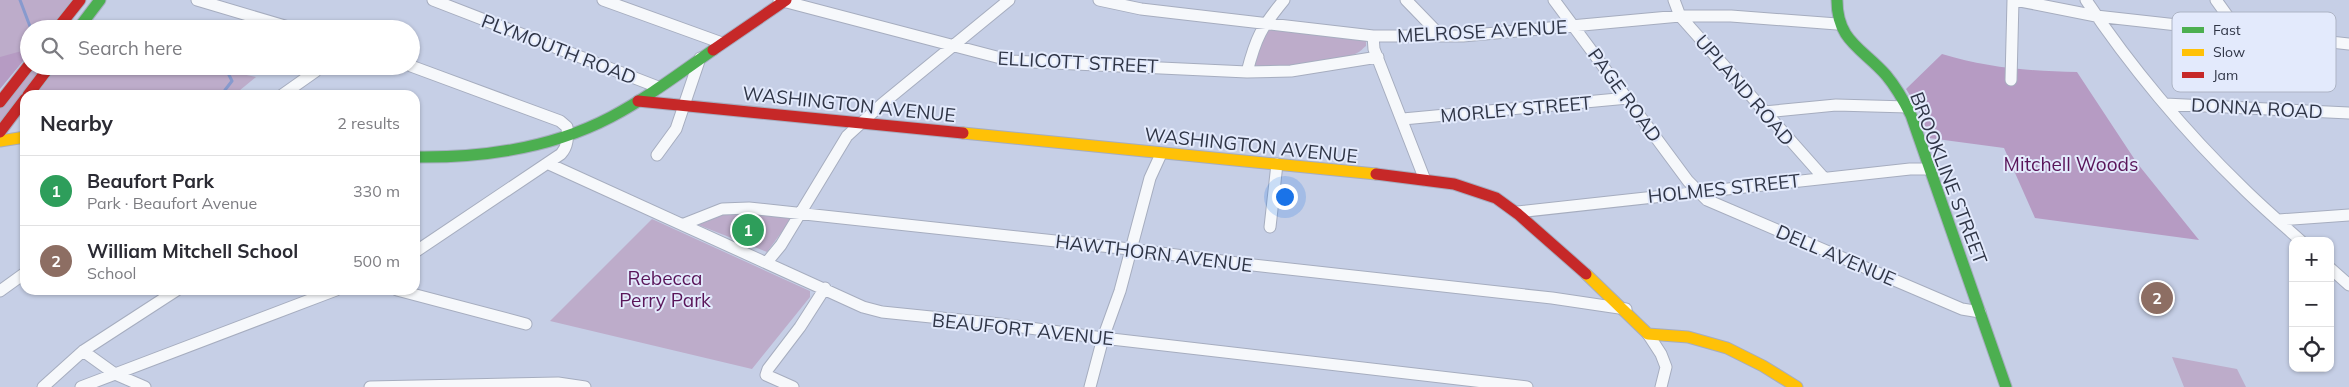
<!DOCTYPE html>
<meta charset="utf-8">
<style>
:root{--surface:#fff;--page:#f2f2f3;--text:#2b2b33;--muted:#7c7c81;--line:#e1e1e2;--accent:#646b7e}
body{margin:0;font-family:Mulish,sans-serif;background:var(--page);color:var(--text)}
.controls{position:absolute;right:15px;bottom:15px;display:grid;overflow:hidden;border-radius:10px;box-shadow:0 1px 4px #0004}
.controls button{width:45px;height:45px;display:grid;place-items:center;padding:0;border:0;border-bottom:1px solid var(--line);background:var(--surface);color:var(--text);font:25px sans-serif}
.you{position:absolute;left:1284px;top:196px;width:18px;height:18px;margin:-12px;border:4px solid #fff;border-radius:50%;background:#1a73e8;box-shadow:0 0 0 8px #1a73e833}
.badge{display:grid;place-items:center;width:32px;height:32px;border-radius:50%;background:var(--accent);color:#fff;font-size:16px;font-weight:700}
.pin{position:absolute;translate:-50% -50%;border:2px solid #fff;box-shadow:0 1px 5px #0006}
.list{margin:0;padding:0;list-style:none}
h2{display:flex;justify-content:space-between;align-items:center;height:65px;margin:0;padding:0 20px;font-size:21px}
h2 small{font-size:16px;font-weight:400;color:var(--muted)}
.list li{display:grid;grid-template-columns:32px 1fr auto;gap:15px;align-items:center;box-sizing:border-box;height:70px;padding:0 20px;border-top:1px solid var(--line)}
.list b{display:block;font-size:19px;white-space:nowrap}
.list p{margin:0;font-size:16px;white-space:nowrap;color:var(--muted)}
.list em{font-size:16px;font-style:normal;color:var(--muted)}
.icon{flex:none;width:28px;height:28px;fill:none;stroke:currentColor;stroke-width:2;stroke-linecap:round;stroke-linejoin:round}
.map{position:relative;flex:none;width:2349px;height:387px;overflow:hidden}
.search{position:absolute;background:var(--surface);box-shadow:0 1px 4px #0004;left:20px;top:20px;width:400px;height:55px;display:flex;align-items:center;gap:12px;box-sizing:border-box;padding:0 18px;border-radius:28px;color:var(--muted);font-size:19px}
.panel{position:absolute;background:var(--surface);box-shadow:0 1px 4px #0004;left:20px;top:90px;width:400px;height:205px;border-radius:15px}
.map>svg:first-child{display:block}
</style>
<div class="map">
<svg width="2349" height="387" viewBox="0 0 2349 387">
<rect width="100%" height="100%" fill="#c6cfe6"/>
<path fill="#bdacca" d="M0,0H72L49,29H29V54L0,73Z
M1274,28L1366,40V46C1363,48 1360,52 1357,53C1342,61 1266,73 1253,64L1267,30Z
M32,66H45L0,125V108Z
M58,66H247L237,73L256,77L234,95H36Z
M723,211L745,212L792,218L767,252L696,224Z
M652,219L810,291V297L752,369L550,321Z
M2172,357L2237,369L2246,387H2184Z"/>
<path fill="#b69bc3" d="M29,49V54L0,89V57Z
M1942,54C1987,68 2031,71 2077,72L2137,163L2199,240L2035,218L2004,148L1929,138L1918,108L1906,89Z"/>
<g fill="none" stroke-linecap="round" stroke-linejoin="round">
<path stroke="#879ace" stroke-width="3" d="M20,0L31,29
M173,66V71C191,76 209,66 227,71L232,81L225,90"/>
<defs>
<path id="street" d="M197,0L295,29
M433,0L658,87
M603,0L722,43
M779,0L1012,61L1247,72L1291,71L1378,57
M1099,0L1141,9L1373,36H1463L1680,16H1731L1837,24
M1406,0L1441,36
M1554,0L1688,181L1707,200L1962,309L1980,312
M1674,0L1680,16L1823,177
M2015,0L2096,16L2349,44
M2086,0C2129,65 2186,133 2242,187C2261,206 2281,223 2301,241
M2216,0L2239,32
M1373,36L1374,49L1425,180
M411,66L560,121L567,127C568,137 568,146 561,154L415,252
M1247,72C1256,37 1261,28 1284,0
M2011,80L2013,0
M282,95L316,71
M2165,104L2349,113
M1764,112L1836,105L1908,107
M1403,119L1628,98
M657,155L676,129L700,58
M549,164L863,307L882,312L1000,324L1103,338L1527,387
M1518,212L1910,169H1929
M2279,220L2349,215
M684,224L722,209L749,208L1130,249L1253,265L1552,298L1626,309
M1270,227L1277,164
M767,262L781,245L847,136L882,104L1009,0
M2330,268L2349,285
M397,290L526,324
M0,291L25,273
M1648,334L1661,354L1666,367L1661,387
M83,351L115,374L145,387
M43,387L83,351L177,290
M81,387L336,290
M370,387L558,383L585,387
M793,387L766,375L768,369L800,327L825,288
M1090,387L1103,338L1120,291L1150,178L1161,154"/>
<path id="fast" d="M1837,0C1837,41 1862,48 1886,75C1896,87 1904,101 1911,115L2006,387
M78,29L100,0
M415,157C483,158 550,149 611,117C647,98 680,73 713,50"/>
<path id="slow" d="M963,133L1376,174
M0,141L25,137
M1586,274L1648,334L1688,337L1727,348L1763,366L1797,387"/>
<path id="jam" d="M57,29L80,0
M713,50L786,0
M28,95L50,66
M638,101L963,133
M0,102L29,65
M0,132L25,99
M1376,174L1454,184L1496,198L1518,214L1586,274"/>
</defs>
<use href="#street" stroke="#a6adbf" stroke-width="13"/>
<use href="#fast" stroke="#a6adbf" stroke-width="13"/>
<use href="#slow" stroke="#a6adbf" stroke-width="13"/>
<use href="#jam" stroke="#a6adbf" stroke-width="13"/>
<use href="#street" stroke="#f6f8fb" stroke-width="11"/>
<use href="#fast" stroke="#4caf50" stroke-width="11"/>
<use href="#slow" stroke="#ffc107" stroke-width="11"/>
<use href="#jam" stroke="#c62828" stroke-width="11"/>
</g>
<g text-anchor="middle" stroke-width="4" stroke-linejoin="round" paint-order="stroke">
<g font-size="19" fill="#2f3546" stroke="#e3eafc">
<text transform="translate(1482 31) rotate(-3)" y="7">MELROSE AVENUE</text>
<text transform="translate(559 49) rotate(21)" y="7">PLYMOUTH ROAD</text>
<text transform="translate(1078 62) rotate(3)" y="7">ELLICOTT STREET</text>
<text transform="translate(1745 90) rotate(49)" y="7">UPLAND ROAD</text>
<text transform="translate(1625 95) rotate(54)" y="7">PAGE ROAD</text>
<text transform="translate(849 104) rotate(6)" y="7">WASHINGTON AVENUE</text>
<text transform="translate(2257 108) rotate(3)" y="7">DONNA ROAD</text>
<text transform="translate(1516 109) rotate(-5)" y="7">MORLEY STREET</text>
<text transform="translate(1251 145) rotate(6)" y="7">WASHINGTON AVENUE</text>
<text transform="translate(1949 178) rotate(69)" y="7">BROOKLINE STREET</text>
<text transform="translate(1724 188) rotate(-6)" y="7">HOLMES STREET</text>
<text transform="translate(1154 253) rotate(7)" y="7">HAWTHORN AVENUE</text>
<text transform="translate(1836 255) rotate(23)" y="7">DELL AVENUE</text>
<text transform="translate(1023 329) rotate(6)" y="7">BEAUFORT AVENUE</text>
</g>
<g font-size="19" fill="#591559" stroke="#e3eafc">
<text x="2071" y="171">Mitchell Woods</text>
<text x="665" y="285">Rebecca<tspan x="665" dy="22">Perry Park</tspan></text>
</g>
</g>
<rect x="2172" y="12" width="164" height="80" rx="8" fill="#e3eafc" stroke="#adb4c5" stroke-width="1"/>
<rect x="2182" y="27" width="22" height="6" fill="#4caf50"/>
<rect x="2182" y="49" width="22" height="7" fill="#ffc107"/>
<rect x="2182" y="72" width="22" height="6" fill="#c62828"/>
<g font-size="14" fill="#2f3546">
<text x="2213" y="35">Fast</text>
<text x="2213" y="57">Slow</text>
<text x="2213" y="80">Jam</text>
</g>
</svg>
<div class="controls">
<button>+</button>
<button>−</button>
<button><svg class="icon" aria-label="locate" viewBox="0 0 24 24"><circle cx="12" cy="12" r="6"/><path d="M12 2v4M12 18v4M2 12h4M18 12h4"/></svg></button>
</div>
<div class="you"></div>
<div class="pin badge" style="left:748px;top:230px;background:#2e9e5b">1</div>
<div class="pin badge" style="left:2157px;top:298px;background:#8d6e63">2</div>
<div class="search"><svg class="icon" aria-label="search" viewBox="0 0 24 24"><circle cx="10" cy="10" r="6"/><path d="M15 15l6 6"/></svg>Search here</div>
<section class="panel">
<h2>Nearby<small>2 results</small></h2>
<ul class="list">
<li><span class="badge" style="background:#2e9e5b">1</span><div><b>Beaufort Park</b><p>Park · Beaufort Avenue</p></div><em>330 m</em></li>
<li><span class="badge" style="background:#8d6e63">2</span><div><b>William Mitchell School</b><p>School</p></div><em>500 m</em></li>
</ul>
</section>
</div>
